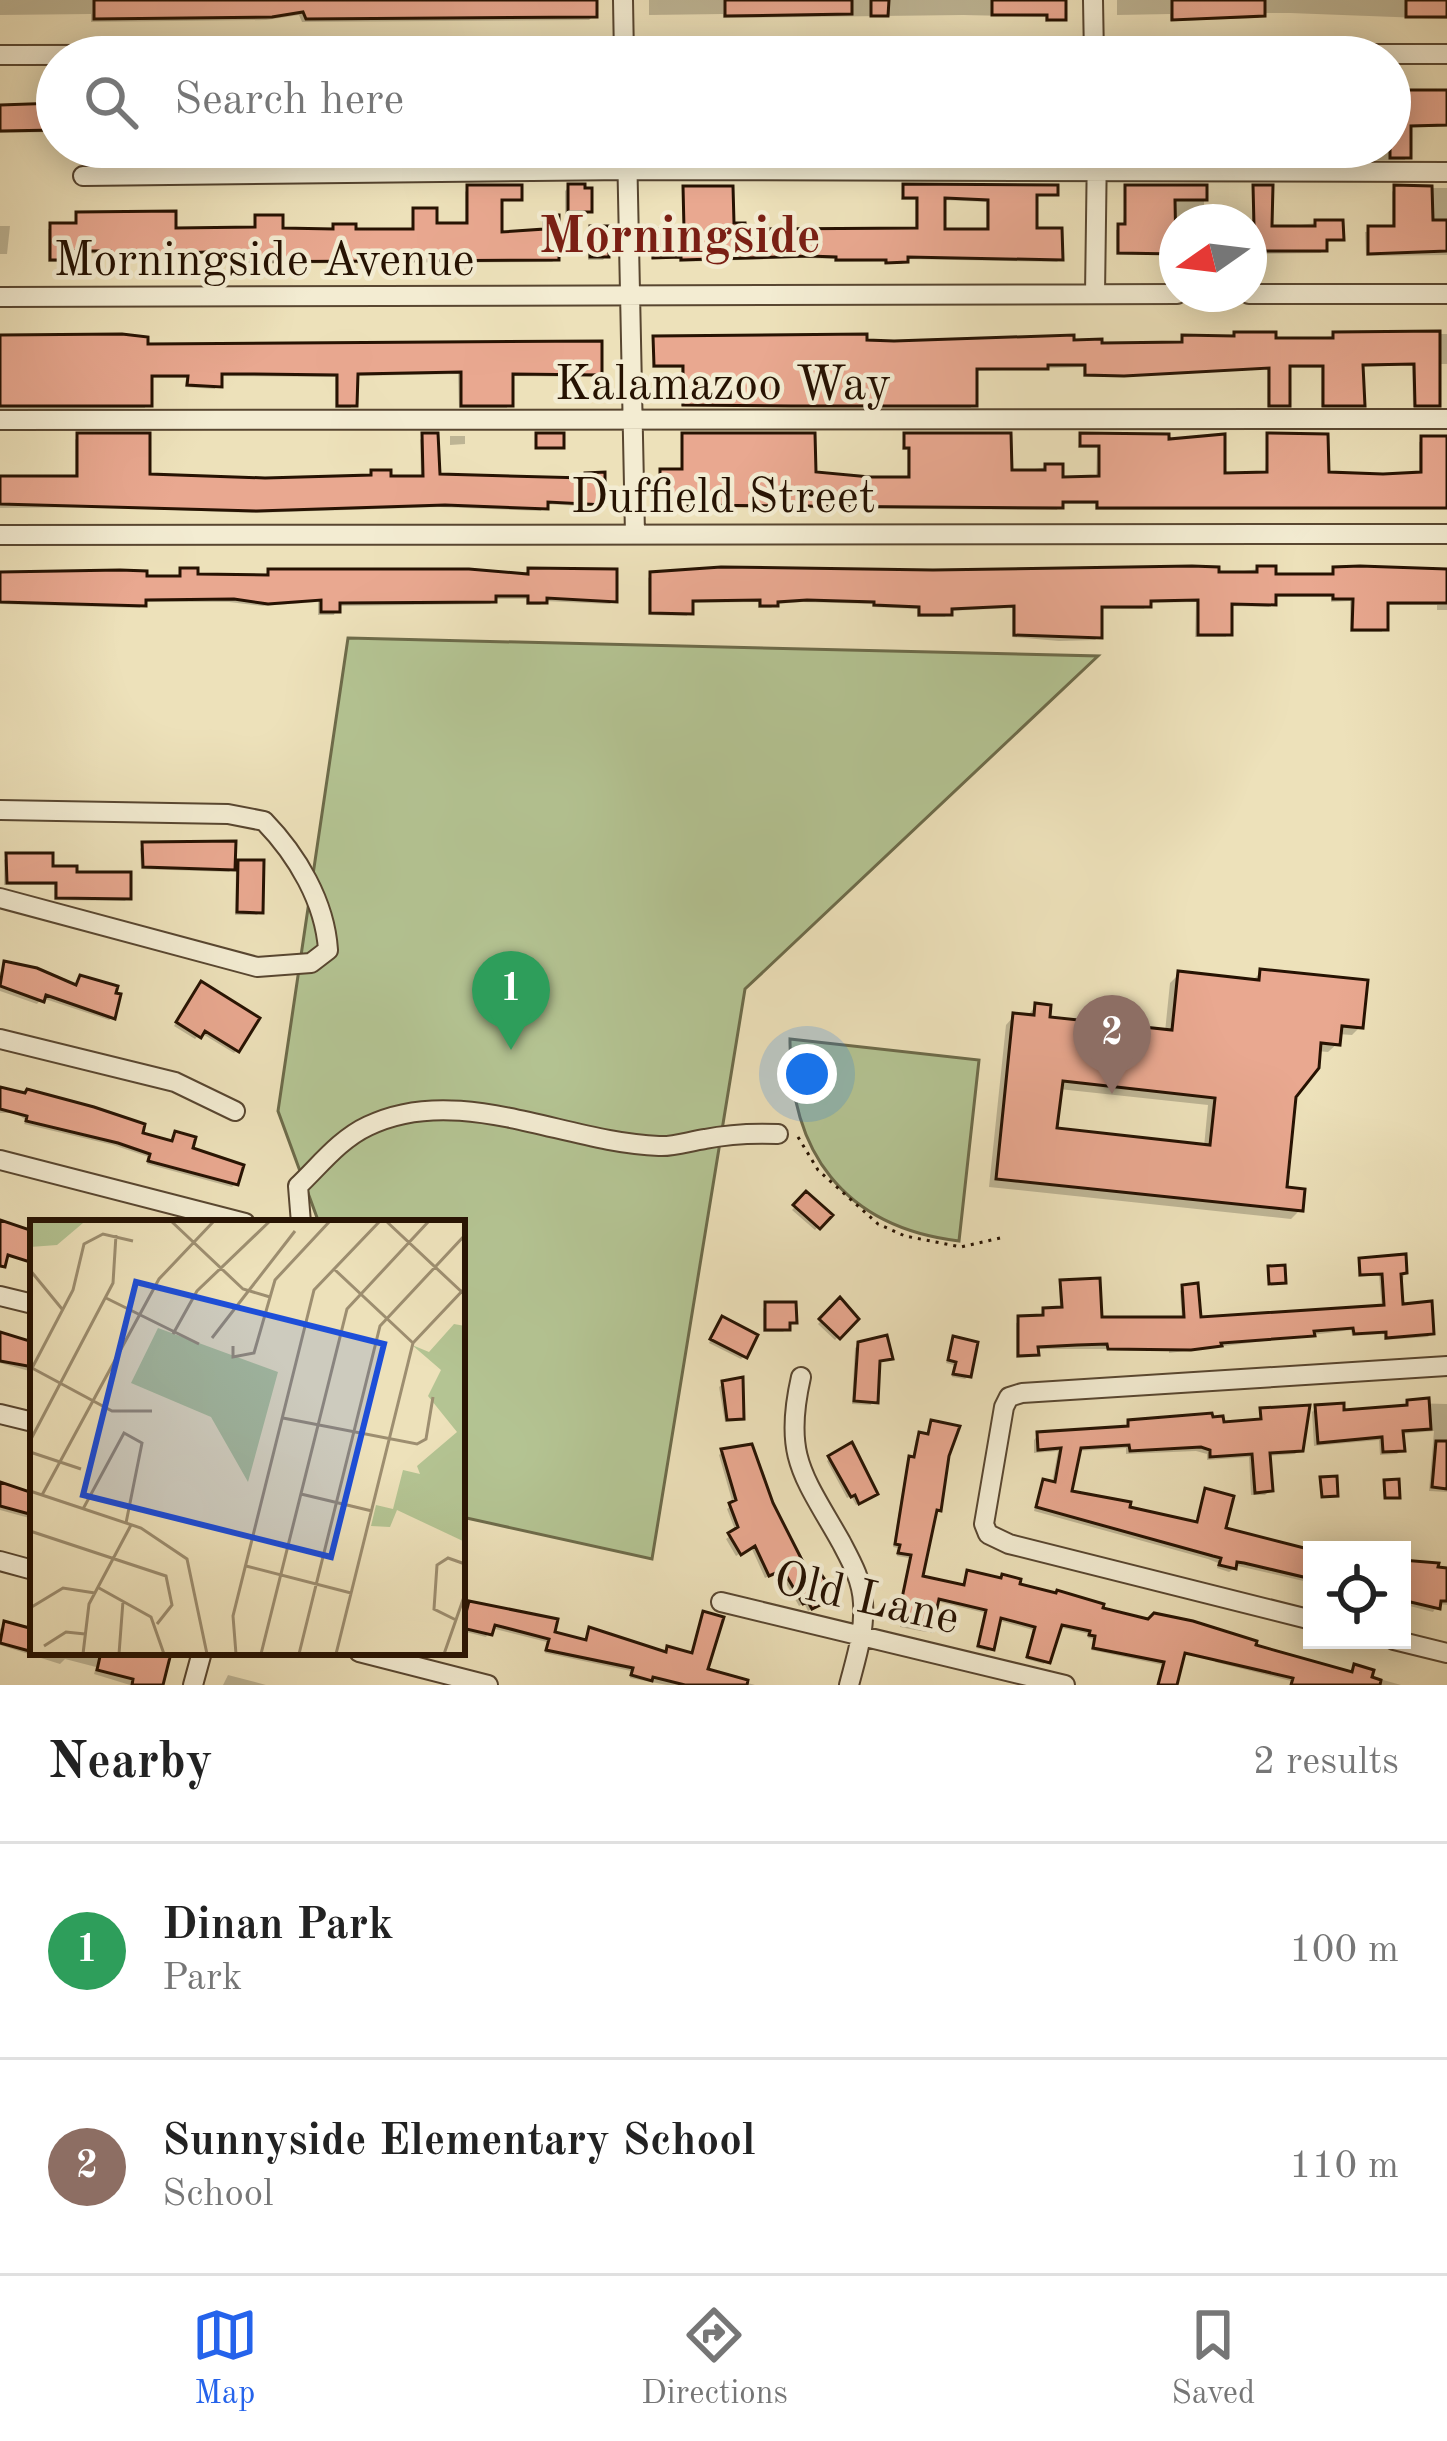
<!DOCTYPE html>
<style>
:root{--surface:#fff;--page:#f2f2f2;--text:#222;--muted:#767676;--line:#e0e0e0;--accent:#2563eb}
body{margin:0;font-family:"Old Standard TT",serif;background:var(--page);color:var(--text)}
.controls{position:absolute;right:36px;bottom:36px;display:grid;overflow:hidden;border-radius:0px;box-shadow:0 6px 30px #0003}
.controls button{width:108px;height:108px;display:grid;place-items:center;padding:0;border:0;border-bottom:3px solid var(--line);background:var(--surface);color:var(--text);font:60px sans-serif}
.compass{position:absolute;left:1159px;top:204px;width:108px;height:108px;border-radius:50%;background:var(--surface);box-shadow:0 6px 30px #0003;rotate:256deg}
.you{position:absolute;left:807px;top:1074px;width:42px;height:42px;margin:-30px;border:9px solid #fff;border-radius:50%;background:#1a73e8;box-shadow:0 0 0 18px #1a73e833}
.badge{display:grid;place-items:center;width:78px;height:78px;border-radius:50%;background:var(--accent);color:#fff;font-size:39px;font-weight:700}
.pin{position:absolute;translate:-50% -99px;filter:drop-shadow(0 3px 6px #0008)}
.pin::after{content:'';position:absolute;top:63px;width:42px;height:36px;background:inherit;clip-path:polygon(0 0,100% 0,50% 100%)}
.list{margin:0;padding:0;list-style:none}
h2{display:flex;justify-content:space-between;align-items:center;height:156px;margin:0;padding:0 48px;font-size:51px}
h2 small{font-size:39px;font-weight:400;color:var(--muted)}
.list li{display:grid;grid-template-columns:78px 1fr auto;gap:36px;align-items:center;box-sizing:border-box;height:216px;padding:0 48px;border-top:3px solid var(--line)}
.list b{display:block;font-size:45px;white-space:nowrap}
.list p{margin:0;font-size:39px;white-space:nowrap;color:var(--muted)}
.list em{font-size:39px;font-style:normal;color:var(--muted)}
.icon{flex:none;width:66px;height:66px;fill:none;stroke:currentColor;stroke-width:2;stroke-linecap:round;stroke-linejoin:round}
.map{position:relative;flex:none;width:1447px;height:1685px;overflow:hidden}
.search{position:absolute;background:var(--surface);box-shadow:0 6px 30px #0003;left:36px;right:36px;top:36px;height:132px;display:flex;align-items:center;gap:30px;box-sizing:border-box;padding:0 42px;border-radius:66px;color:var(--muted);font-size:45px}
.sheet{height:588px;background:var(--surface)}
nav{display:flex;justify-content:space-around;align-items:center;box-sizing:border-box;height:168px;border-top:3px solid var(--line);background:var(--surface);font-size:33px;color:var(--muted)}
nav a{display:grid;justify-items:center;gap:6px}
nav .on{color:var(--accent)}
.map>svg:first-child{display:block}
</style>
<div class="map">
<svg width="1447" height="1685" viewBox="0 0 1447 1685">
<rect width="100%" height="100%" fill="#ede1ba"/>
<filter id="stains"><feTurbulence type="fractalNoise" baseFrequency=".00167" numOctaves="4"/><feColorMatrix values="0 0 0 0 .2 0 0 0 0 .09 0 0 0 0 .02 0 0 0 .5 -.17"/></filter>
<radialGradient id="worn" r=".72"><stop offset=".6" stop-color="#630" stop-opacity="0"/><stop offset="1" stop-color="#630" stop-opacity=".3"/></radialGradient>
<path fill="#b4c493" stroke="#6d6b4a" stroke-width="3" d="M348,638L1098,656L745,989L652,1559L462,1517V1223H319L278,1111Z
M790,1039L979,1060L959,1241C843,1227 789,1151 790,1039Z"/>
<path fill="#0003" fill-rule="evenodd" d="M0,0H594V15L589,20L302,22L299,15L266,20L91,22V14L0,15Z
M649,0H1063V19L1045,22V17L963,15L723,18V14L649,15Z
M1117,0H1447V19L1290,13H1262L1258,18L1170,21V14L1117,15Z
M1447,94V127H1408L1405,160H1367V147H1390V95Z
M57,105V132L0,133V108Z
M273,147H349V158L345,162L274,163Z
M420,147H471L472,157L468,161H420Z
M564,147H581V156L564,160Z
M718,147H835V156L832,159H718Z
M900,147H946V156L900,159Z
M1157,147H1293V156L1290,159L1158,160Z
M1064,148L1060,160H1023L1026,149Z
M569,187L589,211L585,214H565V191Z
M904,187L1055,194L1034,197V231L1060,259L1057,262L905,259L902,264H884V261L834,262V259L805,258L679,262V259H651L654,232H683L684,189L742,232L915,231V200H901ZM942,200L986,202V232H942Z
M469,188L519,199L499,202V235L542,232L545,218L556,259L552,262L231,264L230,258H221V253L108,259V254L68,253L64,262H48V229L74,226L77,215L173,231L253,230L256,218L280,231L330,232L334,227L353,232H411L414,211L434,226H465V192Z
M1126,188H1204V222H1177V254L1116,255V230L1123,227Z
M1255,188L1269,229L1316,223L1341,239L1324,242L1321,253L1249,254Z
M1395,188H1447V255L1366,256L1365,232L1392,229V192Z
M0,226H10L7,254H0Z
M592,229L606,256L603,260H588V232Z
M1364,334H1447V364H1437V404L1413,407L1412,365L1360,367L1359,407H1321V368H1287L1284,406L1267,407V369L1119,377H1083V367L974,371L971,408L681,406V368H652L655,339L1180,345L1183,338L1230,339L1235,335L1273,341Z
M0,338L145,347L599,374L596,377L510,376L507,408H459L458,374L355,376L351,408H335V377L219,376L215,389L185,387L186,378H149L145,408L0,410Z
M78,436L147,477L265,481L369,476L373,473L388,479H421L420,440L423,436L437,477L583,479L586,476L602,504L599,507L545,504L541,511L440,507L252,513L98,507L0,508V480L75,479V440Z
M450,436H465V444L450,445Z
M683,436L813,475L907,480V450H902L905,436L1009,473L1047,467L1060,480H1096L1097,448H1078L1081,436L1222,476H1265L1268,436L1326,475L1419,476V442L1447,438V509L1095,510V504H1060L1057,510L676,507L658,511V475L681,472Z
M1258,569L1273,577H1331L1334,570L1447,569V610H1437V605H1385L1382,632H1350V601L1331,602V597H1273L1269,607L1229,606L1226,637H1195L1196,602L1148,603L1144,609H1099V637L1095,640L1059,641L1012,637V608L949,611L945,617H917V609L872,607V604L802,602L776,604L771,608H758V602L690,603L687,616L648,615V578L652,575H1216Z
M181,571L195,577L265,575L269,572L526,575L530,571L614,600L610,604L544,601L540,605H526V599H495L490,604L337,606L334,615H318V602L263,606L229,602H143L140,608L0,604V575L177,579Z
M143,845L232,869L229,872L141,869L140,849Z
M8,856L74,875L128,897L125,901L54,900V885H4V860Z
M240,863L260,912L257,915H235L236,866Z
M5,964L75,988L80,978L113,1017L109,1020L42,998L37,1004L0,991V973Z
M1261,972L1360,1027L1352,1035L1338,1034L1337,1044L1328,1052L1317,1051L1293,1095L1283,1189L1300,1210L1291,1219L989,1187L1006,1025L1014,1016L1028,1015L1036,1006L1047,1020L1165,1032L1170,983L1179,974L1251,982ZM1059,1089L1208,1105L1204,1147L1053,1130Z
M198,988L237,1050L234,1053L201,1033L195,1039L174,1026Z
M0,1090L171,1144L176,1135L189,1150L235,1184L232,1187L147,1164L149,1157L113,1145L24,1124L26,1120L15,1113H0Z
M806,1195L829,1215L815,1230L792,1210Z
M1360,1261L1404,1272L1400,1307L1431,1333L1428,1337L1384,1340V1334L1352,1336L1351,1330L1169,1353V1349H1035L1032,1357L1016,1358V1323L1041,1318L1044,1311L1060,1310L1059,1287L1062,1283L1099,1320H1182L1180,1291L1183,1288L1198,1320L1382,1309L1379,1275L1358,1277Z
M840,1302L855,1319L835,1340L818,1324Z
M766,1305L794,1321L783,1332H763V1309Z
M719,1323L744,1356L741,1359L709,1343Z
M0,1335L33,1344V1372L0,1363Z
M954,1340L969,1376L965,1379L952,1377L954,1365L946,1363Z
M859,1345L890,1358L877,1363L871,1405L852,1404L855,1348Z
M723,1384L741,1417L737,1421L725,1422L719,1387Z
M1408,1403L1447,1404V1492L1429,1491L1434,1431L1401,1434L1402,1449L1397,1454L1380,1455L1379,1440L1314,1446L1312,1412L1316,1408L1341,1414L1402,1409Z
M1262,1411L1300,1450L1295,1454L1268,1456L1270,1490L1265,1495H1251L1249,1457L1207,1460V1454L1196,1451L1126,1454V1448L1077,1451L1068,1494L1195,1525L1206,1492L1223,1530L1312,1553V1583L1238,1566L1229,1572L1217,1568L1218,1563L1208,1559L1034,1511L1040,1487L1044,1482L1052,1484L1058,1451L1034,1453V1440L1038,1435L1125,1428L1129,1423L1258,1422Z
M932,1423L946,1455L938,1509L920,1578L962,1587L968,1573L1099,1610L1187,1652L1182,1654L1177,1685H1158L1163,1665L1091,1650L1094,1639L1088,1638L1089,1634L1058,1627L1044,1664L1026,1659L1033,1630L1000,1621L991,1648L988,1651L976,1648L985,1613L935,1601L926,1632L900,1627L904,1607L900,1606L909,1558L897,1556L898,1548L893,1547L907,1463L912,1460L916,1439L926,1437Z
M722,1452L771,1504L817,1592L819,1604L808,1611L804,1603L799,1606L779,1571L765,1578L751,1547L736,1556L726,1539L736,1532L727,1509L733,1504L719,1455Z
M830,1458L871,1497L856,1505L851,1496L847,1498L827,1461Z
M0,1486L33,1496V1519L0,1510Z
M1402,1563L1447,1567V1605L1438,1604L1433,1612L1402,1604Z
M462,1603L525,1618L551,1634L584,1643L590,1630L664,1654L691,1656L704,1614V1671L755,1685H667L630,1678L631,1671L545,1653L547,1642L491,1628L486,1637L462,1631Z
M5,1624L33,1630V1652H141L160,1685H130L94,1674L96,1667L65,1659L60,1664L0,1645V1629Z
M1221,1639L1351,1675L1355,1668L1369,1676L1401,1685H1290L1291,1681L1215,1662Z
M228,1675L266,1685H223Z"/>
<path fill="#e9a890" stroke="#261202" stroke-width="3" fill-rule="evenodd" d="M94,0H597V17L306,19L303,12L272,17L94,19Z
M725,0H852V14L725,16Z
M871,0H889L888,16H871Z
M992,0H1066V20H1047V15H992Z
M1172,0H1265V16L1172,20Z
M1406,0H1447V17H1406Z
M1390,90H1447V125L1411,126V158H1390Z
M57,103V130L0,131V105Z
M305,147H326V160H305Z
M720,147H793V157H720Z
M903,147L949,148V157H902Z
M1025,147H1058V158L1025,157Z
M1159,147H1206L1207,158H1159Z
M568,184H585V188H592V212H568Z
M903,184L1058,185V195H1037V228H1062L1063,260L908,257V262L886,263V260H836V257L809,256L681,260V257L653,258V229H684L683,186H733L734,223H745V229L917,228V198H903ZM945,198L988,200V229H945Z
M467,185H522V200H502V232L544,229V215H559V260L233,262V256H223V251L110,257V251H70V260H50V223H76V212L176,211V228L255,227V215H283V228L333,229V224H356V229H413V208H437V223H467Z
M1125,185H1207V200H1175L1176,254L1118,253V224H1125Z
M1253,185H1273L1272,226H1315V220H1343L1344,240H1327V251H1249V226H1254Z
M1394,185L1432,186L1433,220H1447V251L1368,254V226H1394Z
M590,226H609V257H590Z
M1440,331V406H1415L1414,364L1363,365L1365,406H1323V366H1290V406H1269V368L1124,376L1085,375V365H1048V369H977V406H791L683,405V366H654L653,336L867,334V340L894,341L1074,335V340L1102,339V343L1182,342V335L1234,336V332H1276V338H1333V332Z
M122,334L148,337V344L602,341V375L513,374V406H461V372L358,374L357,406H337V375L253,374H222V387L187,385L188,376H152V406H0V335Z
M77,433H150V474L265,478L371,475V470H391V476H423L422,433H438L440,474L585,478V473L605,472V505L548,502V509L445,505L257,511L0,504V476H77Z
M536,433H564V448H536Z
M682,433H815L816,472L870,477H909V448H904V433H1011L1012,470H1045V464H1063V477L1099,476V446H1080V433L1169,434V439L1225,434V473L1267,472V433L1328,434L1329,472L1383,474L1421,472V436H1447V508H1097V502H1063V508L678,505V509H660V469H682Z
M1192,566L1219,567V572H1257V566H1276V574H1333V567L1360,566L1447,569V603H1388V630H1352L1353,599H1333V595H1276V605L1232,604V635H1198V600L1151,601V607H1102V638L1014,635V606L952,609V615H919V607L874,605V602L807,600L778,602V606H760V600L693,601V614L650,613V572L721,567L933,570Z
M180,568H198V574L268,575V569H469L528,574V568L617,569V602L547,598V603H528V596H496V602L340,603V612H321V600L268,604L234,599L146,600V606L0,602V572L120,570L147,571V576H180Z
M236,841L235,870L143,867L142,842Z
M6,853H53V866H77V872H131V899L56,898V883H7Z
M238,860H264L263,913L237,912Z
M4,961L37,968L76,985L80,975L118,986L116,993L121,994L115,1019L46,995L44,1002L0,986Z
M1260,969L1368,980L1363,1028L1342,1026L1340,1045L1321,1043L1319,1068L1296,1097L1287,1187L1305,1189L1303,1211L996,1179L1013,1013L1034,1015L1035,1003L1051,1005L1050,1017L1172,1030L1178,971L1259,980ZM1063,1081L1215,1098L1210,1145L1057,1128Z
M201,981L260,1018L239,1052L205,1031L201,1038L176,1022Z
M0,1087L25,1093L27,1089L94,1107L145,1124L143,1133L172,1141L175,1131L196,1137L193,1148L244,1165L238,1185L148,1161L150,1154L118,1143L26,1121L27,1116L0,1109Z
M806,1191L833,1215L820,1229L793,1205Z
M0,1220L33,1231V1263L8,1255L5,1267L0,1266Z
M1406,1254L1407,1273L1401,1274L1403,1304L1432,1301L1434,1334L1386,1338V1332L1354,1334L1353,1328L1314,1331L1315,1336L1221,1343L1222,1346L1191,1350L1108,1349L1107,1344L1077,1345L1038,1347L1039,1355L1018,1356V1316L1043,1315V1308L1062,1307L1060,1280L1100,1278L1102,1317H1184L1182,1285L1198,1283L1201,1317L1384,1305L1382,1274L1360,1275L1359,1258Z
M1285,1265L1286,1283L1269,1284L1268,1266Z
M840,1297L859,1319L840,1339L819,1319Z
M765,1302H796L797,1323H790V1330H765Z
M722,1316L758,1335L747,1358L710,1339Z
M0,1332L33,1342V1367L0,1361Z
M887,1335L893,1359L880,1361L878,1403L854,1401L858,1342Z
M953,1336L978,1342L971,1377L953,1374L956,1362L948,1360Z
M743,1377L744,1419L727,1420L722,1381Z
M1429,1398L1431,1429L1403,1431L1405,1451L1383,1452L1382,1437L1318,1443L1315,1405L1344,1403V1410L1407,1405V1400Z
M1310,1405L1303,1451L1270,1453L1273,1491L1255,1493L1252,1454L1210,1457V1450L1201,1447L1130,1451L1129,1445L1081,1448L1072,1491L1131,1502L1130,1507L1197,1522L1205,1488L1234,1496L1226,1528L1312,1550V1579L1244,1563L1237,1562L1236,1569L1219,1565L1221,1558L1213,1556L1036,1507L1043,1479L1055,1482L1061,1448L1038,1450L1037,1432L1128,1426V1420L1212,1413L1213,1417L1223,1416L1224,1422L1261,1419L1260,1408Z
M931,1420L960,1426L949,1456L941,1511L937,1510L923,1576L964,1585L967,1570L1001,1578L1002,1574L1021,1579L1020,1584L1056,1593L1057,1590L1104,1604L1103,1608L1148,1619L1154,1613L1193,1621L1257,1641L1256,1645L1352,1672L1354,1664L1374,1670L1372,1677L1381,1680L1380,1685H1291L1293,1678L1185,1653L1177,1685H1158L1164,1662L1093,1648L1095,1636L1089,1635L1090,1631L1062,1625L1050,1663L1027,1657L1035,1627L1001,1618L994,1650L978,1646L986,1610L939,1599L932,1631L902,1624L906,1604L901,1603L911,1555L898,1553L900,1545L895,1544L909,1456L914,1457L919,1432L928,1434Z
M1436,1441H1447V1489L1432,1487Z
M852,1442L878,1494L859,1504L855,1495L851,1497L828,1456Z
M752,1444L773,1503L802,1560L812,1579L821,1574L829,1586L820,1591L826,1602L812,1609L808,1602L803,1604L783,1570L769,1576L755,1546L741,1555L728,1533L738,1527L729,1503L736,1500L721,1449Z
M1337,1476L1338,1496L1322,1497L1320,1477Z
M1399,1479L1400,1498H1385L1384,1480Z
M0,1482L33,1493V1515L0,1506Z
M1402,1560L1439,1563L1438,1567L1447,1568V1601H1441L1440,1609L1402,1600Z
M469,1601L558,1619L555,1632L586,1640L589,1627L666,1652L667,1646L692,1653L703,1611L724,1617L708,1669L748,1680L747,1685H685L653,1677L652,1681L631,1675L633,1668L546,1650L549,1639L495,1625L492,1635L462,1628Z
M4,1621L33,1629V1652L0,1643Z
M101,1652H152L170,1657L163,1685H132L133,1679L97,1670Z"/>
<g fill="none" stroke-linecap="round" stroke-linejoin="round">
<defs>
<path id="minor" d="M623,0L624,57
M1093,0L1094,57
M0,55L1447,54
M627,147L635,534
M83,176L628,170L1447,172
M1095,294L1097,147
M1249,294H1447
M0,297L1177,294
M0,420L1447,419
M0,535L1447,534
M0,810L228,814L264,821C297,855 325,902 328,950L311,963L257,967L0,898
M0,1039L175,1082L235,1111
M0,1160L245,1223
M301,1223L298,1186C320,1165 340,1139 368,1126C459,1082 565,1143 659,1146C674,1147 690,1141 705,1139C729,1134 753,1133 778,1134
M0,1296L33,1304
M801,1377C783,1456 803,1475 841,1542C851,1561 862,1580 863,1603C865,1631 856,1658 849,1685
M0,1414L33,1422
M0,1561L33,1570
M721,1602L1065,1685
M1312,1620L1009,1544L988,1534L984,1524L1004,1407L1009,1397L1022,1393L1447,1366
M1394,1640L1447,1653
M359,1652L488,1685
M193,1685L202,1652"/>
</defs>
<use href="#minor" stroke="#584630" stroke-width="22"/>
<path stroke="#261202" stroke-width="3" stroke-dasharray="3 6" stroke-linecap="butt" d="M798,1137L818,1170L878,1224L905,1236L961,1247L1000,1238"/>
<use href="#minor" stroke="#f3ecd2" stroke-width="18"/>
</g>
<g text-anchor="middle" stroke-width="9" stroke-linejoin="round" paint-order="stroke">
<g font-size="48" fill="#261202" stroke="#f3ecd2">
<text x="264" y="275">Morningside Avenue</text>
<text x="723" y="399">Kalamazoo Way</text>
<text x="723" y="512">Duffield Street</text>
<text transform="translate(867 1596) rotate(13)" y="17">Old Lane</text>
</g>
<g font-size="51" font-weight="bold" fill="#7a1f14" stroke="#f3ecd2">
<text x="680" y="252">Morningside</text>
</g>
</g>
<g transform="translate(30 1220)">
<rect width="435" height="435" fill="#ede1ba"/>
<path d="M0,1H52L53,3L27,25L0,27ZM424,104L435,106V322L367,290L360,307L341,306L346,285L363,289L373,250L390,254L387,246L427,212L398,176L411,150L382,125L399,132ZM128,108L248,152L218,262L181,197L101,163Z" fill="#b4c493"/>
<path fill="none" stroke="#9d8e70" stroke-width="3" d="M141,1L213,69L240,77M356,1L435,75M304,49L383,123M0,50L32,89M76,78L169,124M143,114L167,71L240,1M182,118L265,11M203,126V137L224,133L245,60L300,1M2,148L82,191H122M0,152L43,70L54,24L73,14L103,21M253,198L387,224L396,219L403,177M0,221L83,63L86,15M0,232L51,249M0,271L111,308L157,339L177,434M271,274L342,291M12,275L129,59L184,1M53,289L94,213L112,223L96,303M0,311L136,356L142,385L127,404M216,346L321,373M69,368L121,397L134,434M0,388L33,368L65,373M426,400L404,389L407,345L418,338L435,344M14,426L36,412L55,414M53,434L59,384L101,305M89,434L93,381M206,434L203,396L284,70L350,1M231,434L317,89L399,1M269,434L350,106L435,15M306,434L383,123L435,68M414,434L435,374"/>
<path fill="#1d4ed8" fill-opacity="0.15" stroke="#1d4ed8" stroke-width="6" d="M106,62L354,124L301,337L53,275Z"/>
<rect width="435" height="435" fill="none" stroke="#261202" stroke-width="6"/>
</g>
<rect width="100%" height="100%" filter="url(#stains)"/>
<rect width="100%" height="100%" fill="url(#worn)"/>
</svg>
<div class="controls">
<button><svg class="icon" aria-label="locate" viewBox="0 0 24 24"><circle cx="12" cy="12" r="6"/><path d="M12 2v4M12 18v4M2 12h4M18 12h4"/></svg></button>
</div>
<svg class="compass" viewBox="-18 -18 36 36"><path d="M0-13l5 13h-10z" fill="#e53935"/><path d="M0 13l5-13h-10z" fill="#767676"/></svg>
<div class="you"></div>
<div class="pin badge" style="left:511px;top:1050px;background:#2e9e5b">1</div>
<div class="pin badge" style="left:1112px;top:1094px;background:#8d6e63">2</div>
<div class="search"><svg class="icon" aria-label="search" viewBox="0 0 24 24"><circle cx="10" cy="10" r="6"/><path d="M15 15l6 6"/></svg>Search here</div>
</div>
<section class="sheet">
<h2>Nearby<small>2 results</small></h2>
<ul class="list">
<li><span class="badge" style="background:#2e9e5b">1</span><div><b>Dinan Park</b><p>Park</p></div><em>100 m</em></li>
<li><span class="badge" style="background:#8d6e63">2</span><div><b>Sunnyside Elementary School</b><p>School</p></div><em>110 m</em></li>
</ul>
</section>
<nav>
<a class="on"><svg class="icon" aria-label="map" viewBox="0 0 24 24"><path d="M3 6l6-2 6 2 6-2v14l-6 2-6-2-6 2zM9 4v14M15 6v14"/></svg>Map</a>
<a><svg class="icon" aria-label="directions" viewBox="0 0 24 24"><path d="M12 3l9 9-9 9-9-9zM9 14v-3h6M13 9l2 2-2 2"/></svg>Directions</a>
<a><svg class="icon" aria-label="saved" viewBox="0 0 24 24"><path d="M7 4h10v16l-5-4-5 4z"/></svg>Saved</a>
</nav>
